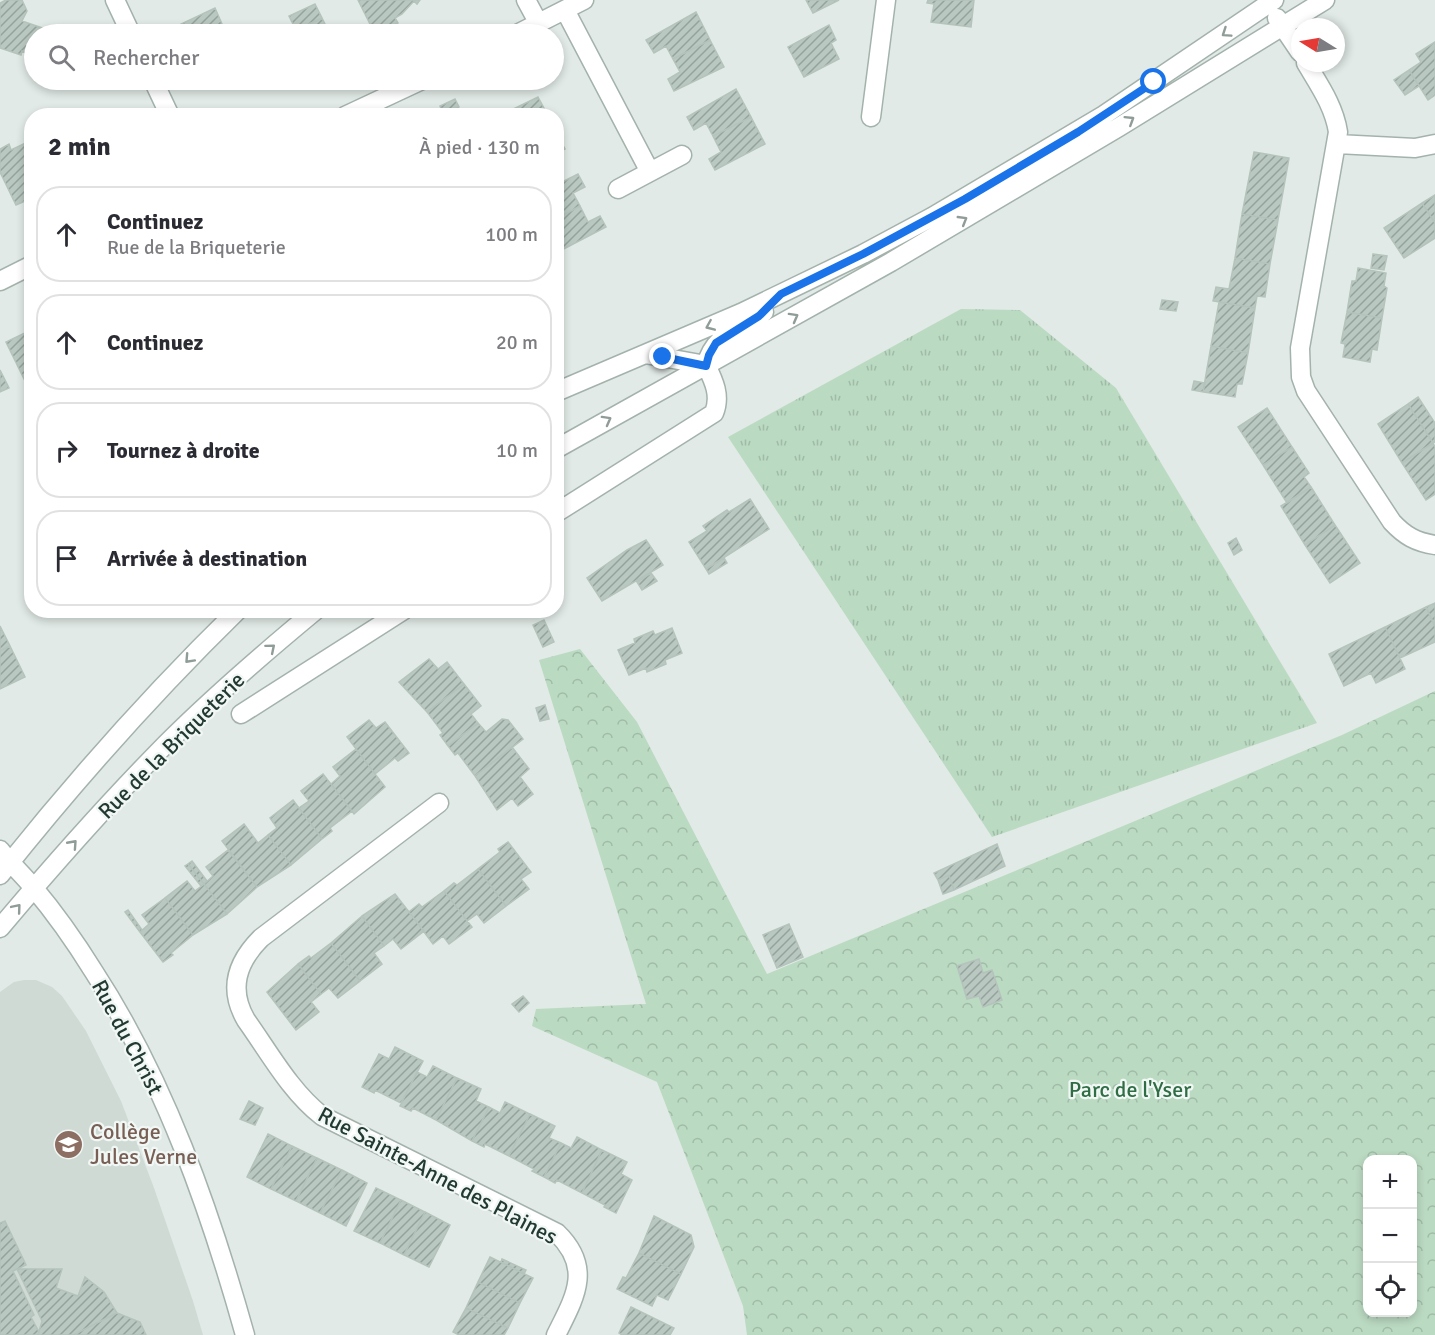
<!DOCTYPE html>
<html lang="fr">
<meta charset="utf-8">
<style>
:root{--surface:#fff;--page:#f7f7f7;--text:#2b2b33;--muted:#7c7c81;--line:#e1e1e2}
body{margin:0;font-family:Signika,sans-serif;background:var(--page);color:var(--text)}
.controls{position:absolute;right:18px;bottom:18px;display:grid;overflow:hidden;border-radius:12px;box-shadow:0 3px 9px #0003}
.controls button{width:54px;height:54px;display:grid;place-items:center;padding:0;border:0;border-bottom:2px solid var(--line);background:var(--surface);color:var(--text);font:30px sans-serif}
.compass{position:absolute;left:1291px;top:18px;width:54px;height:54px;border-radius:50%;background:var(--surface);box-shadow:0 3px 9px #0003;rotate:281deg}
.stop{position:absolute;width:18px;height:18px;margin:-14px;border:4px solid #1a73e8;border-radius:50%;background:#fff}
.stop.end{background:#1a73e8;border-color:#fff;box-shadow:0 2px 6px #0008}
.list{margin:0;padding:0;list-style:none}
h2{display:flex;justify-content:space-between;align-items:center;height:78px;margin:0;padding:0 24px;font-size:26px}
h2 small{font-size:20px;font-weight:400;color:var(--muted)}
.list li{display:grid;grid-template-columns:39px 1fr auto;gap:18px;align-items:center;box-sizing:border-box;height:96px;margin:0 12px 12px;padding:0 12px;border:2px solid var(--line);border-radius:24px}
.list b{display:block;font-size:22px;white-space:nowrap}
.list p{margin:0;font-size:20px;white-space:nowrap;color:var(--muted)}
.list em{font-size:20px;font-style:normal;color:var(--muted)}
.icon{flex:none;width:33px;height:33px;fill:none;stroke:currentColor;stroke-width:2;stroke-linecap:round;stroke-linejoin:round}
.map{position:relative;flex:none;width:1435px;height:1335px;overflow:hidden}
.search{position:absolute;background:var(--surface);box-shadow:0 3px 9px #0003;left:24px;top:24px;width:540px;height:66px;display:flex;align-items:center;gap:15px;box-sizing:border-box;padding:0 21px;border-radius:33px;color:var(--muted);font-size:22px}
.panel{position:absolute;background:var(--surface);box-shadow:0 3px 9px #0003;left:24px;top:108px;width:540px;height:510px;border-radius:24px}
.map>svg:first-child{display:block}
</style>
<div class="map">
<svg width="1435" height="1335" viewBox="0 0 1435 1335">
<defs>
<pattern id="grass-tufts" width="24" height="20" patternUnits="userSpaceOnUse" patternTransform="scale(1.5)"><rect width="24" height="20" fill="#bbdac2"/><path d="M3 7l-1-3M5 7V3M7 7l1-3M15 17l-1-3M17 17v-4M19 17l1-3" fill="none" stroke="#a0bca7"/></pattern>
<pattern id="park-crowns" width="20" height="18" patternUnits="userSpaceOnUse" patternTransform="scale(1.5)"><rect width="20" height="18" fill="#bbdac2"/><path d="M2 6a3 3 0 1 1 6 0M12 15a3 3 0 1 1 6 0" fill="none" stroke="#a0bca7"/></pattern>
<pattern id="building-hatch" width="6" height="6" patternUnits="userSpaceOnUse" patternTransform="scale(1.5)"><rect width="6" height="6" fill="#b9c8c1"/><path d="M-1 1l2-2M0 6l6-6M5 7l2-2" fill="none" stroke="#96a39d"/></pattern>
</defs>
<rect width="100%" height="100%" fill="#e1eae6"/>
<path fill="#cfdad5" d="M24,980H36L52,987L62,996L86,1031L121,1101L154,1188L193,1301L203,1335H0V992L14,982Z"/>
<path fill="url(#grass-tufts)" d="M961,309L1020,310L1116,388L1317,723L992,837L728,437Z"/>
<path fill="url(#park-crowns)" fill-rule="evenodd" d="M580,649L637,722L767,974L1342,735L1435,691V1335H747L743,1306L657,1082L532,1026L536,1009L646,1004L539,660ZM1368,1160H1412V1312H1368Z"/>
<path fill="url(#building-hatch)" stroke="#b4c3bc" stroke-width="1.5" d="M6,0H22L27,11L22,21L51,31L49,34H34V55L22,51L21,55L0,48V3Z
M358,0H420L417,4L414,1L402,14L395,18L398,23L375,34Z
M806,0H839L813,13Z
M928,0H974L971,27L931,22L934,4L927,3Z
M315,4L322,18L296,30L289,16Z
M215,8L226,33L236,34H186L181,24Z
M696,12L710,40L673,59L666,46L654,53L646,40Z
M322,18L330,34H278L294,27L296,30Z
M829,25L836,40L831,43L839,59L804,77L788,47Z
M710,40L724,67L674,91L668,79L680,72L673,59Z
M1435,42V95L1428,100L1409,70L1421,62L1416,54Z
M1409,70L1419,86L1405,95L1394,80Z
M205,80H229L209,89Z
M736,89L751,117L713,136L706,123L694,130L687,117Z
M538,97L545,110L534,116H499Z
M455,99L459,107L444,115L440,106Z
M751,117L765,144L715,170L709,159L721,152L713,136Z
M558,136L565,149L556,154V137Z
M32,140V198L16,205L0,172V149L9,144L11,150Z
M1254,152L1289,158L1278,220L1242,214Z
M578,174L585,187L573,193L580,206L556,219V185Z
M1435,195V223L1422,203Z
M1422,203L1435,223V238L1404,258L1384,228Z
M580,206L588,222L600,216L606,227L556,253V219Z
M1242,214L1278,220L1270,264L1235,258Z
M1373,254L1387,256L1384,270L1371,268Z
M1235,258L1270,264L1265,297L1257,296L1255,308L1213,301L1216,287L1229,289Z
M1358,268L1386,273L1384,286L1387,288L1382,318L1347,312L1352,281H1356Z
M1162,300L1178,302L1176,311L1160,309Z
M1219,302L1255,308L1248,353L1211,346Z
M1347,312L1382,318L1377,350L1372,349L1370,362L1343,357L1345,344L1341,343Z
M32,326V377L25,381L6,342L29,331L27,328Z
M1211,346L1248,353L1242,384H1237L1235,397L1203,392Z
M0,370L9,388L0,392Z
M1194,381L1205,383L1203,392L1192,390Z
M1418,397L1435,423V442L1433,443L1408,404Z
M1408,404L1433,443L1402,463L1378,424Z
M1267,408L1292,447L1263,465L1238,427Z
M1433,443L1435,447V494L1426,500L1402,463Z
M1292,447L1309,473L1304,477L1311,487L1287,503L1263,465Z
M1311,487L1335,525L1305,545L1281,506Z
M750,499L769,529L706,569L689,542L707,531L703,526L727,510L729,512Z
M1335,525L1360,563L1330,583L1305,545Z
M1236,538L1242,550L1234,555L1228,543Z
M646,540L663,565L602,601L587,578L627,550Z
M724,558L727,563L709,574L706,569Z
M651,573L657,581L642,590L637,582Z
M1435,603V624L1434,625L1426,607Z
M1426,607L1435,626V642L1400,658L1385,627Z
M544,620L554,642L543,647L533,625Z
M0,626L10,646L0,651Z
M1385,627L1405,669L1376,683L1371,673L1344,686L1329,654Z
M672,628L682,653L665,660L666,664L647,672L646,668L629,675L618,650L635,643L634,639L653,631L655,635Z
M10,646L25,677L0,689V651Z
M429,659L438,669L447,662L464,684L427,712L399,682Z
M464,684L481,706L471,714L478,723L448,746L440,735L443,733L427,712Z
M545,705L549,719L540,721L536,708Z
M502,719L508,720L523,739L475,776L458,753L455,755L448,746L478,723L486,732Z
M369,720L376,728L385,722L409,753L398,761L395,758L375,774L347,737Z
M512,747L529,769L520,777L533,794L518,806L512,798L497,810L475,776Z
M356,749L385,787L354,814L331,784L340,776L333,767Z
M323,774L352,811L330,828L332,831L322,839L299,808L309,801L301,791Z
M293,800L322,839L291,865L268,835L277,828L270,818Z
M244,824L258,843L268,835L291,865L257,887L222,841Z
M508,842L531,872L521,879L529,889L506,906L478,869L500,852L498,849Z
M997,844L1005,866L954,890L949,875L938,880L934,873Z
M228,850L257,887L227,914L204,884L213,876L206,867Z
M192,861L207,881L204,884L188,864Z
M188,864L204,884L201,886L185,866Z
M478,869L506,906L484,923L477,914L467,921L444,891L454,883L457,885Z
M949,875L954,890L943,894L938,880Z
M187,881L195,891L204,884L227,914L193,935L165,898Z
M444,891L472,927L449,944L443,936L433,944L409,912L419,904L422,907Z
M395,894L424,931L401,949L393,939L384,946L362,916Z
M165,898L193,935L171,953L173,955L163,962L140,932L149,924L142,915Z
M128,910L142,930L140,932L125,912Z
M362,916L384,946L374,953L382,964L360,981L331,943Z
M789,924L803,957L777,968L763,935Z
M331,943L360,981L338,998L329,988L321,994L298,964L309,956L311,958Z
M979,959L983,973L992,970L1002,1000L983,1007L979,996L967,999L957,966Z
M298,964L321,994L311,1002L319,1012L296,1030L267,992Z
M523,996L529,1003L519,1012L512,1004Z
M395,1047L423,1061L401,1103L375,1090L374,1093L362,1087L379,1054L389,1059Z
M433,1066L457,1078L436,1120L413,1108L411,1111L400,1106L417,1072L427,1077Z
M457,1078L481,1089L476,1101L489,1107L472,1141L436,1120Z
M249,1101L263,1108L255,1125L240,1119Z
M505,1102L530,1114L509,1156L485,1144L484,1147L472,1141L489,1107L500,1113Z
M530,1114L555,1126L549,1138L561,1143L544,1177L532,1171L534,1169L509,1156Z
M268,1134L292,1146L271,1189L247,1177Z
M577,1137L602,1150L582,1193L557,1180L555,1183L544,1177L561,1143L571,1148Z
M292,1146L317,1158L296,1201L271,1189Z
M602,1150L627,1162L621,1174L632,1180L616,1213L604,1207L605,1205L582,1193Z
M317,1158L342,1170L320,1213L296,1201Z
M342,1170L367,1183L346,1226L320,1213Z
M376,1188L401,1200L380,1243L354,1231Z
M401,1200L425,1212L404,1255L380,1243Z
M425,1212L450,1225L429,1267L404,1255Z
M654,1216L691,1235L694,1247L681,1274L639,1253Z
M5,1221L26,1265L13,1271L34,1315L31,1317L39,1332L38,1335H0V1223Z
M639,1253L681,1274L668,1300L657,1295L652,1306L617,1289L623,1277L626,1278Z
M490,1257L533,1278L520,1303L478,1282Z
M502,1259L526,1270L524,1274L501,1262Z
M17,1269H62L56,1288L78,1296L85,1277L104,1292L117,1313L73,1335H38L42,1321Z
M478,1282L520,1303L508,1328L466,1308Z
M631,1307L674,1328L670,1335H622L619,1333Z
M466,1308L508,1328L504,1335H459L453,1332Z
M117,1313L140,1322L146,1335H73Z"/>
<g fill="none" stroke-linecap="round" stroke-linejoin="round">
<defs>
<path id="minor" d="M115,0L131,34
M526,0L539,24
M565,10L650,172
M1277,18L1300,52
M517,34L584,0
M1306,63C1319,85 1334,106 1338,132L1300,348L1301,377L1306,391L1392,522C1405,536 1416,542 1435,545
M153,80L170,116
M345,116L422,80
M871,117L886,0
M1337,144L1415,148L1435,144
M618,189L682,155
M0,281L32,265
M645,354L706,365
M706,365C716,330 740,333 764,312
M556,392L741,313L863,254L932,217L1104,115L1274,0
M556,449L891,262L1119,127L1325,0
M556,513L714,413C721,396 714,381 706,365
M241,714L404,610
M439,803L261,938C237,962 228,989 246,1020C269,1052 290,1091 322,1116L557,1233C593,1268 575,1297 556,1335
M0,850C10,863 22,874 33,887C55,913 76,943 94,972C165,1081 210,1210 245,1335
M0,875C74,782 153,693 238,610
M0,928C53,865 108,803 166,744C213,697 264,653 316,610"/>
</defs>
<use href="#minor" stroke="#a4b2ac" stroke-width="21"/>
<use href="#minor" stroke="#fff" stroke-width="18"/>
</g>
<defs><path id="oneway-chevron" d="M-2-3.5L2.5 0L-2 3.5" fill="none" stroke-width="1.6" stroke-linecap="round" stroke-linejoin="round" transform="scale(1.5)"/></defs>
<g stroke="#909c98">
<use href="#oneway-chevron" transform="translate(1226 33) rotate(146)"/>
<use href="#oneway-chevron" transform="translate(1130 120) rotate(-32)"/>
<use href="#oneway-chevron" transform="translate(963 220) rotate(-31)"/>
<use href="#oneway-chevron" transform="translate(794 317) rotate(-29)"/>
<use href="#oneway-chevron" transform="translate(710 326) rotate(157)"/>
<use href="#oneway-chevron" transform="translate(607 420) rotate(-29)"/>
<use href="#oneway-chevron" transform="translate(271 648) rotate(-40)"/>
<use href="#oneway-chevron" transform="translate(189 659) rotate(133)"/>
<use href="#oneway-chevron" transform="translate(73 844) rotate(-48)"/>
<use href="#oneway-chevron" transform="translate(17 908) rotate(-50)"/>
</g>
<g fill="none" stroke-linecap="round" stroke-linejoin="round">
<path stroke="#1a73e8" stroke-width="8" d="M663,357L706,366L709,355L716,343L759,316L781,294L863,254L965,199L1078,132L1154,82"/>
</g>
<defs>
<symbol id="school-disc" viewBox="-11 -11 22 22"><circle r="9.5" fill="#8d6e63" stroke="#f1f7f4"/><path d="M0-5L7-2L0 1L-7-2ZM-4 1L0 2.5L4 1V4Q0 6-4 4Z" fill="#fff"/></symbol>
</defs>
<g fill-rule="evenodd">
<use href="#school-disc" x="52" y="1128" width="33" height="33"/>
</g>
<g text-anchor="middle" stroke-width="4.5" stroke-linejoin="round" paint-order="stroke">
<g font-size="22" fill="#223a32" stroke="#f1f7f4">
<text transform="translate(171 745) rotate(-45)" y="8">Rue de la Briqueterie</text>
<text transform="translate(128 1037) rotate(62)" y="8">Rue du Christ</text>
<text transform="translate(438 1175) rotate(28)" y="8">Rue Sainte-Anne des Plaines</text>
</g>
<g font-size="22" fill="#2f6e45" stroke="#f1f7f4">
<text x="1130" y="1097">Parc de l'Yser</text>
</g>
<g font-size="22" fill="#785e54" stroke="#f1f7f4" text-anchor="start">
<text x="90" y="1139">Collège<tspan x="90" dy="25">Jules Verne</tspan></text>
</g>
</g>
</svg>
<div class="controls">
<button>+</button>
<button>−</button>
<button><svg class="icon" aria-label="locate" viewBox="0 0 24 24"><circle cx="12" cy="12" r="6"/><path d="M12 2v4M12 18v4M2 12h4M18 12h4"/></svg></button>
</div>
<svg class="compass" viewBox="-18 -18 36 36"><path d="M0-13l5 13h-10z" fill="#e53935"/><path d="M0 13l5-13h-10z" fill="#7c7c81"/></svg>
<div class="stop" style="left:1154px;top:82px"></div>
<div class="stop end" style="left:663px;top:357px"></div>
<div class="search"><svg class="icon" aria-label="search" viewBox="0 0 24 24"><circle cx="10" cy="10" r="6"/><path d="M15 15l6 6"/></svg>Rechercher</div>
<section class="panel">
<h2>2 min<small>À pied · 130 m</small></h2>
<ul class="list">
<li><svg class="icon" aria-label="ahead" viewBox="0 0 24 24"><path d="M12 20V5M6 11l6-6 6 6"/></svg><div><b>Continuez</b><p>Rue de la Briqueterie</p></div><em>100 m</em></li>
<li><svg class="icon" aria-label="ahead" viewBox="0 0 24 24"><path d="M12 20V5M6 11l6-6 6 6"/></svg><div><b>Continuez</b></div><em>20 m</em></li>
<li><svg class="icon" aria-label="right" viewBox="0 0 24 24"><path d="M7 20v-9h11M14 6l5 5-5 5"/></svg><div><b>Tournez à droite</b></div><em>10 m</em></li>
<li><svg class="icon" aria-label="arrive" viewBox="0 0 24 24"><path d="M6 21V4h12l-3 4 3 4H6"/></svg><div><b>Arrivée à destination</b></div></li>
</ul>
</section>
</div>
